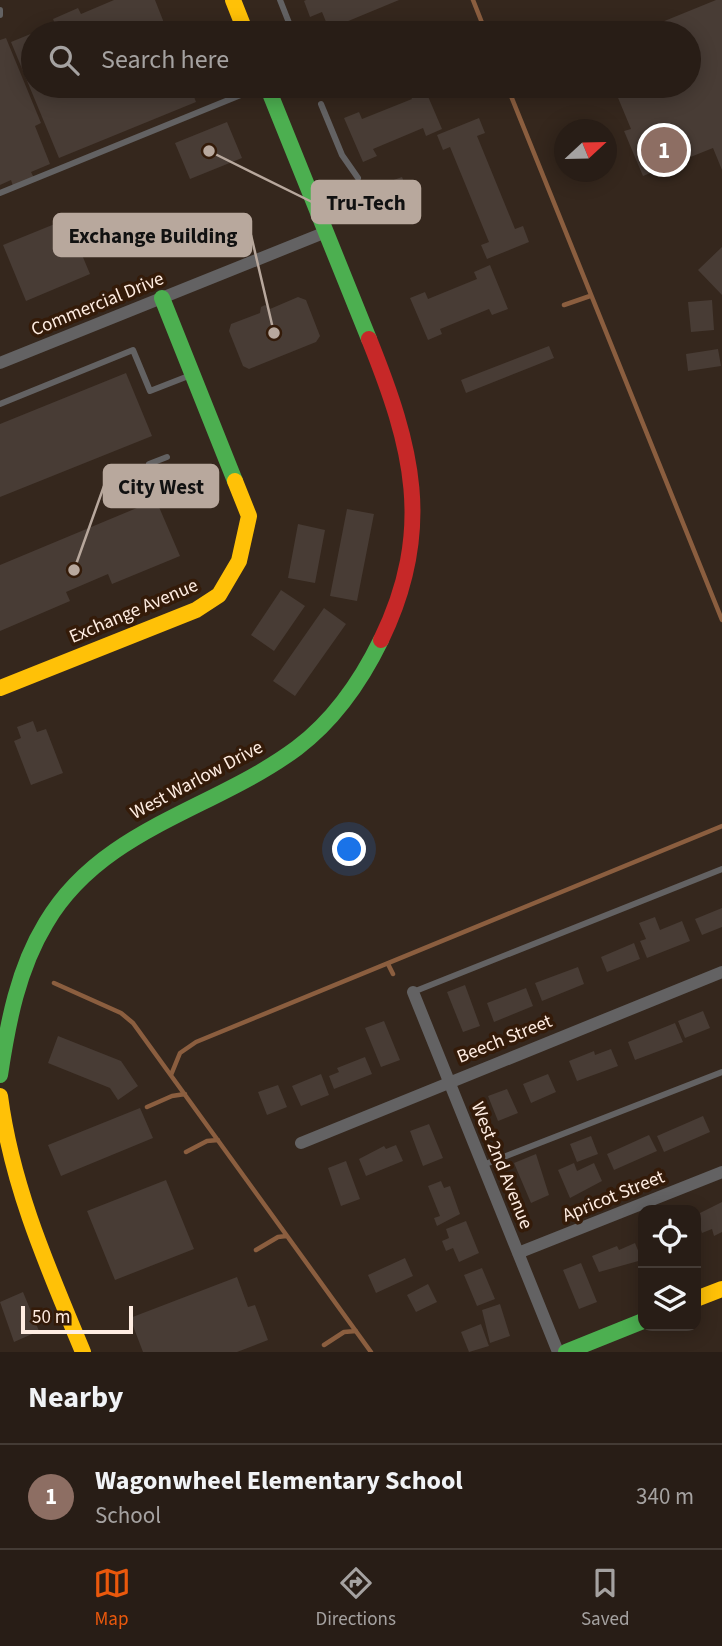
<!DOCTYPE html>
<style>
:root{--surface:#281d16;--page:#342a23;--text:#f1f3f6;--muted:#a5a2a1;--line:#443b35;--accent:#ea580c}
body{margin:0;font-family:"Source Sans 3",sans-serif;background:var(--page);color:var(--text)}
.controls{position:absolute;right:21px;bottom:21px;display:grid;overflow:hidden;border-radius:14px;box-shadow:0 4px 18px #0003}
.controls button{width:63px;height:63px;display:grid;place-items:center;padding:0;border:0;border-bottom:2px solid var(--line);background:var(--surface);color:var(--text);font:35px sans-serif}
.compass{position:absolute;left:554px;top:119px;width:63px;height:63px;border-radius:50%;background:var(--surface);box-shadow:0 4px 18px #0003;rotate:68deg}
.scale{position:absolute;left:21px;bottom:18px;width:112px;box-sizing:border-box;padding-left:7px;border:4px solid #ffede2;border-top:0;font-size:19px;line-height:24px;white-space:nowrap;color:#ffede2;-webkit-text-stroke:5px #341b09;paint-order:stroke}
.you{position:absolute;left:350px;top:850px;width:24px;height:24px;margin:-18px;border:5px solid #fff;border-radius:50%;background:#1a73e8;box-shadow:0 0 0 10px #1a73e833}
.badge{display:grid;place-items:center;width:46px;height:46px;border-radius:50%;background:var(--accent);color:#fff;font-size:23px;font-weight:700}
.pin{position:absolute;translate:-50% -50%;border:4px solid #fff;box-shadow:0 2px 7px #0006}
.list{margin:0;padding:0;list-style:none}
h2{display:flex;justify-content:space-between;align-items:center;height:91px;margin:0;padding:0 28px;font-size:30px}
h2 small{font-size:23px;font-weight:400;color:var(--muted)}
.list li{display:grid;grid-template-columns:46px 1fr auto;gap:21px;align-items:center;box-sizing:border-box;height:105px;padding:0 28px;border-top:2px solid var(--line)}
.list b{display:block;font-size:26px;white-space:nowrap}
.list p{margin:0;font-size:23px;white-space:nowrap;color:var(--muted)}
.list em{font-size:23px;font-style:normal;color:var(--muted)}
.icon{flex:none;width:38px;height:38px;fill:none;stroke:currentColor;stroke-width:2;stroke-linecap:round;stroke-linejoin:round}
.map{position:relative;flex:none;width:722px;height:1352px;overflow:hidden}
.search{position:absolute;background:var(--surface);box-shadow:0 4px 18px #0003;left:21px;right:21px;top:21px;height:77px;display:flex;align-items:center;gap:18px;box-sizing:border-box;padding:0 24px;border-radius:38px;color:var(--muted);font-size:26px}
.sheet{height:196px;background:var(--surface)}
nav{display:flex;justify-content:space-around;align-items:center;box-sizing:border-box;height:98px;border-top:2px solid var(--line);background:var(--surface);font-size:19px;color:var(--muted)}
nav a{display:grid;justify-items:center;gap:4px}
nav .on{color:var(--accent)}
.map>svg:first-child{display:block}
</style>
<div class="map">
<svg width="722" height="1352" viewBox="0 0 722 1352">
<rect width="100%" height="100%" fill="#35271d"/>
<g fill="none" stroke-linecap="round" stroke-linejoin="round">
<path stroke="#8b5e3f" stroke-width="4.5" d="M473,0L486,33
M507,86L722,620
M564,305L590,296
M388,964L393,974
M54,983L121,1013L133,1023L371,1352
M171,1075L180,1053L196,1042L722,826
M147,1107L172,1096L185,1094
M186,1152L207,1141L218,1140
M256,1250L278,1237L286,1236
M324,1345L344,1332L356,1331"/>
</g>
<path fill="#483c35" d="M114,0H155L168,33H33V86H190L196,102L59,158L11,42L55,24L53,19L78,8L81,14Z
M306,0H399L329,29L322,12L310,17L304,1Z
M716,0H722V170L713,148L643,176L624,131L631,129L616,93L634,86H689V33H635Z
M6,38L41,123L35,126L50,164L31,172L34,178L13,186L11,180L0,185V40Z
M424,87L442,129L426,136L423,128L373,149L377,156L363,162L344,118L359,112L362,119L412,99L409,93Z
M479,118L485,133L477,136L515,229L523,226L529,242L487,259L481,245L489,242L450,147L443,150L437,135Z
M227,122L242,158L190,179L175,143Z
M402,177L412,202L397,207L388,182Z
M67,219L90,274L26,301L3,245Z
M722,247V295L698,270Z
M490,265L508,309L492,315L489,309L440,329L442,334L428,340L410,298L425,292L428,299L477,279L474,272Z
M298,297L306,300L320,336L316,342L249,369L243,366L229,331L231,324L260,313L261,307L265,305L270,309Z
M712,300L714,330L691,332L688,302Z
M549,346L554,358L466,393L461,380Z
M718,349L721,366L688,371L686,354Z
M126,373L152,436L0,497V424Z
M156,500L180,556L112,584L108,574L66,592L70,601L0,631V565Z
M347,509L374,514L357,601L330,596Z
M298,524L325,530L315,583L288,578Z
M281,590L305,606L274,651L251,635Z
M324,608L346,624L295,696L273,681Z
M33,721L37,732L46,729L63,773L31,785L14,741L21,738L17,727Z
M722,908V927L702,935L695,919Z
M655,917L660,930L682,921L690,941L647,958L640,941L646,939L639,923Z
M634,943L640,959L607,972L601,957Z
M578,967L584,984L542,1001L535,983Z
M465,985L480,1026L463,1032L447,992Z
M526,988L533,1006L494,1022L487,1003Z
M703,1011L710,1028L685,1038L678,1021Z
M384,1021L400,1060L381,1067L365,1028Z
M675,1023L683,1042L635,1060L628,1042Z
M58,1036L121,1061L138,1086L118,1100L110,1088L48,1063Z
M611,1049L618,1066L577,1081L569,1061L594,1051L595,1055Z
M365,1057L372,1074L334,1089L329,1076L339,1072L337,1068Z
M321,1074L329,1095L301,1106L292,1086Z
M548,1074L556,1092L531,1103L523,1084Z
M278,1085L287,1107L267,1115L258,1092Z
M507,1089L518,1113L498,1121L488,1096Z
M140,1108L153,1138L61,1176L48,1145Z
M703,1116L710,1132L664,1152L657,1136Z
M429,1124L443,1158L423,1166L410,1131Z
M649,1135L657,1151L614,1170L607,1154Z
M591,1136L598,1154L577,1162L570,1144Z
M396,1145L403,1161L366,1176L359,1159L384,1146L386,1149Z
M536,1154L549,1195L531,1203L514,1163Z
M346,1161L360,1199L341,1206L328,1168Z
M574,1163L577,1171L594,1163L602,1181L570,1198L558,1170Z
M166,1180L194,1249L115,1280L87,1211Z
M441,1181L444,1188L450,1186L460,1214L437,1226L434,1218L440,1216L428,1186Z
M722,1202V1232L714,1236L712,1229L702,1233L696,1215Z
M466,1221L479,1253L459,1262L453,1248L446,1251L442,1241L449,1238L446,1229Z
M635,1243L642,1260L599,1272L592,1256L617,1246L619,1250Z
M405,1258L413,1276L376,1293L368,1275Z
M581,1263L597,1302L579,1309L563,1270Z
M482,1268L495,1299L477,1306L464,1275Z
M237,1277L248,1307L255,1305L268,1340L237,1352H143L130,1318Z
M428,1284L437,1302L416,1312L407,1295Z
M23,1292L39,1331L14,1342L0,1302Z
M500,1304L510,1336L490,1343L482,1310Z
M481,1324L489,1346L469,1352L461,1332Z"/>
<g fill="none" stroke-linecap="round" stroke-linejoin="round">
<path stroke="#636263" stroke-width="6" d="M280,0L293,33
M0,10V15
M321,104L342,155L358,178
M0,193L263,86
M0,404L133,350L150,391L191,375
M149,464L167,457
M413,992L722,869
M483,1165L722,1072"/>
<path stroke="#636263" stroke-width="12" d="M0,363L326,232
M413,992L558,1352
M301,1143L722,972
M518,1253L722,1172"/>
<path stroke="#4caf50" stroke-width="16" d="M267,86L369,339
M162,298L235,481
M0,1075C8,1022 18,969 46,923C102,828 214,810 297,748C334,720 361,681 381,640
M566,1352L643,1321"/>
<path stroke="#ffc107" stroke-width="16" d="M233,0L246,33
M0,688L196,610L219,595L239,561L249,516L235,481
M0,1096C12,1187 48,1268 83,1352
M696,1299L722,1289"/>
<path stroke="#c62828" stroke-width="16" d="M369,339C412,446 435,529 381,640"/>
</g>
<g text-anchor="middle" stroke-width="7" stroke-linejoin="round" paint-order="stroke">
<g font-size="19" fill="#ffede2" stroke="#341b09">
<text transform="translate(97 303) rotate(-22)" y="7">Commercial Drive</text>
<text transform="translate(133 610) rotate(-23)" y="7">Exchange Avenue</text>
<text transform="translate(196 779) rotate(-28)" y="7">West Warlow Drive</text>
<text transform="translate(504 1038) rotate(-22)" y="7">Beech Street</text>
<text transform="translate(503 1165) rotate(68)" y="7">West 2nd Avenue</text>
<text transform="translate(613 1195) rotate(-22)" y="7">Apricot Street</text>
</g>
</g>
<path fill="none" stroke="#b8a89d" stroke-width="2.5" d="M209 151L312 202M274 333L251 235M74 570L104 486"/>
<g fill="#b8a89d" stroke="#341b09" stroke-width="2.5">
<circle cx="209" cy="151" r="7"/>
<circle cx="274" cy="333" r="7"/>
<circle cx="74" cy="570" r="7"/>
</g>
<g fill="#b8a89d" stroke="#b8a89d" stroke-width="2.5">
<rect x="312" y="181" width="108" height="42" rx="7"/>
<rect x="54" y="214" width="197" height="42" rx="7"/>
<rect x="104" y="465" width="114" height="42" rx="7"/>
</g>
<g font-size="21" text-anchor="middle" font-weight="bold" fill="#111">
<text x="366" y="210">Tru-Tech</text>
<text x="153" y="243">Exchange Building</text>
<text x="161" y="494">City West</text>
</g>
</svg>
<div class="controls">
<button><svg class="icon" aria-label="locate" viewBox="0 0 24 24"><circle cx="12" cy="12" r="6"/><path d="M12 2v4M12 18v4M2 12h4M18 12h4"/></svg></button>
<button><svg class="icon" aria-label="layers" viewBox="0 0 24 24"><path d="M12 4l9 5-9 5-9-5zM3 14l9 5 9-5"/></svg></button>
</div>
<svg class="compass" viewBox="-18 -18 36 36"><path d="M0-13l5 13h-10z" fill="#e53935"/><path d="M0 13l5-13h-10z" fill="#a5a2a1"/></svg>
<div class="scale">50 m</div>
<div class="you"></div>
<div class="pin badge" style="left:664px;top:150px;background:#8d6e63">1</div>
<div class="search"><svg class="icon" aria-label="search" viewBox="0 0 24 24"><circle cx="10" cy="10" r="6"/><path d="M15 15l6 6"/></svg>Search here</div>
</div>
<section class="sheet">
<h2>Nearby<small></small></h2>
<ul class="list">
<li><span class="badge" style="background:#8d6e63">1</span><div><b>Wagonwheel Elementary School</b><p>School</p></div><em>340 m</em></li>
</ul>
</section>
<nav>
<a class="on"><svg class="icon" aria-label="map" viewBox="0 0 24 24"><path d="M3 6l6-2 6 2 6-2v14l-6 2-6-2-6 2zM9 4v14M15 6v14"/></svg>Map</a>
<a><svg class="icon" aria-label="directions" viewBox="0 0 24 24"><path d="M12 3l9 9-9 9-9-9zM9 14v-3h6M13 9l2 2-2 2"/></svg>Directions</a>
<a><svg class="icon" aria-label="saved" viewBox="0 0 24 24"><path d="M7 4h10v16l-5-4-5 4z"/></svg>Saved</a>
</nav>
